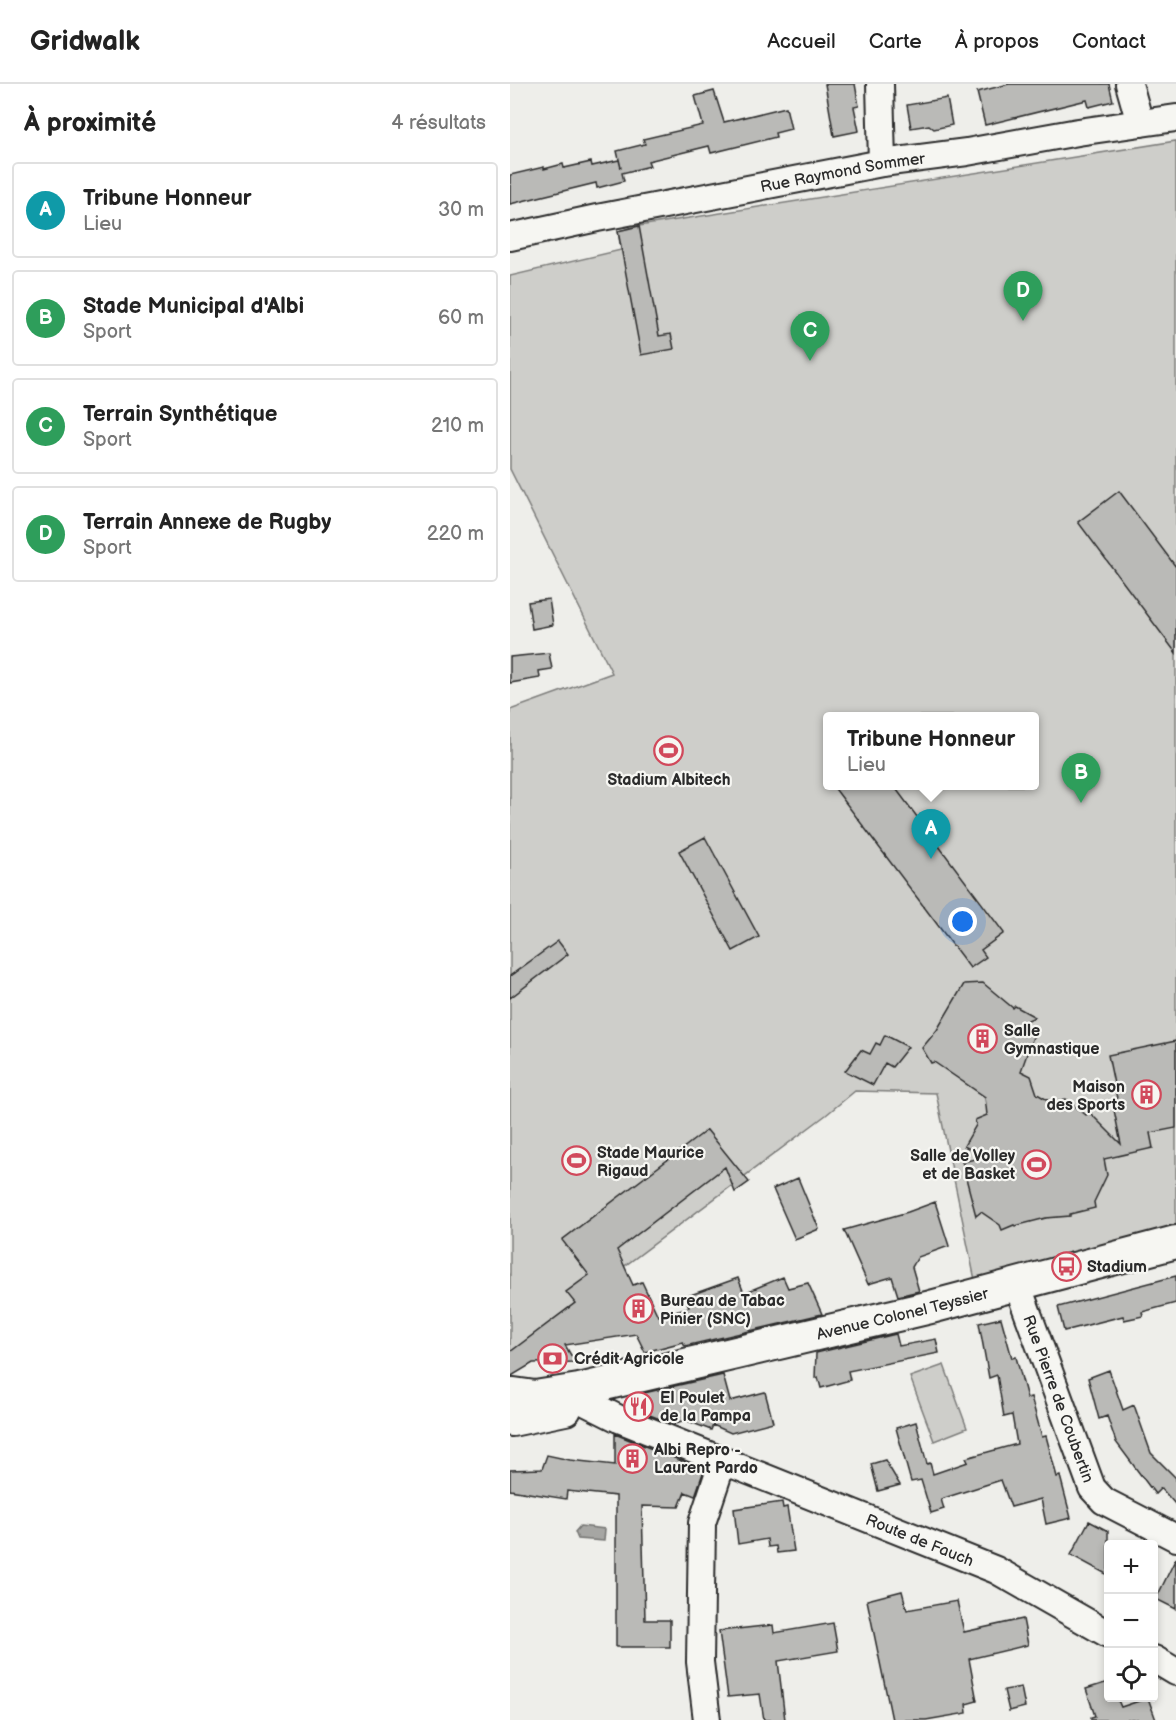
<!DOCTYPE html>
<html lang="fr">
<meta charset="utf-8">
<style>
:root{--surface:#fff;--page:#f2f2f2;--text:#222;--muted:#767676;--line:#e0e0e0;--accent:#d1495b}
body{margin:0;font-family:"Balsamiq Sans",sans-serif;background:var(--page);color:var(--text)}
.controls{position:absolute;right:18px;bottom:18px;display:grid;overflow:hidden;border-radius:6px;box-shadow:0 3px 9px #0003}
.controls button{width:54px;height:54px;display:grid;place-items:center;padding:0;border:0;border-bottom:2px solid var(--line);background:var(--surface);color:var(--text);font:30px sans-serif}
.you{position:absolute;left:453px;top:838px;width:21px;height:21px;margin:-15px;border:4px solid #fff;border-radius:50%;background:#1a73e8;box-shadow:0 0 0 9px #1a73e833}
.badge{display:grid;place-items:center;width:39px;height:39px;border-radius:50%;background:var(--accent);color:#fff;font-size:20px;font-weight:700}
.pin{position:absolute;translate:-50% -50px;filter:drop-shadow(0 2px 3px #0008)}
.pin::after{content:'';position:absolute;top:32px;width:21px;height:18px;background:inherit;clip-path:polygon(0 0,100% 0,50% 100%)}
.popup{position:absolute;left:313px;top:628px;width:216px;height:78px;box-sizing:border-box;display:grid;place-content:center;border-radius:6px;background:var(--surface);filter:drop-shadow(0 2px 4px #0005);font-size:20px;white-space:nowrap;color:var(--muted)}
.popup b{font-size:22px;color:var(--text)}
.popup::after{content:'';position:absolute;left:50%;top:100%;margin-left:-12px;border:12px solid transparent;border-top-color:var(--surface)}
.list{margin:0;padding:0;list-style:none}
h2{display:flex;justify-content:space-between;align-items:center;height:78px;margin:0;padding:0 24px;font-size:26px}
h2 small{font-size:20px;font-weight:400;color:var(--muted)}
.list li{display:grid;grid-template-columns:39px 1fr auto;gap:18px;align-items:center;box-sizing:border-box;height:96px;margin:0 12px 12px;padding:0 12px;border:2px solid var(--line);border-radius:6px}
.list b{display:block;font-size:22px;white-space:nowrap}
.list p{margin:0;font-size:20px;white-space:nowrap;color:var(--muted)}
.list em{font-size:20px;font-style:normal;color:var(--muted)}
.icon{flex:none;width:33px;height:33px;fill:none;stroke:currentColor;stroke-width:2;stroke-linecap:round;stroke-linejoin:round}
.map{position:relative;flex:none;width:666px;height:1636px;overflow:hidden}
header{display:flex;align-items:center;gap:36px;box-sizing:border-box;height:84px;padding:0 30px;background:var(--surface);border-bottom:2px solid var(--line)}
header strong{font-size:28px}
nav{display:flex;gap:33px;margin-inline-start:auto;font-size:21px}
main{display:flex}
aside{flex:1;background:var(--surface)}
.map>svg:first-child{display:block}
</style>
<header>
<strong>Gridwalk</strong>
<nav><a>Accueil</a><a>Carte</a><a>À propos</a><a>Contact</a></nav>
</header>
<main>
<aside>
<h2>À proximité<small>4 résultats</small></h2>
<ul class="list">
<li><span class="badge" style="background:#0f9aa8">A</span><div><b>Tribune Honneur</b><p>Lieu</p></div><em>30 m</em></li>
<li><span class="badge" style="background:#2e9e5b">B</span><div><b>Stade Municipal d'Albi</b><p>Sport</p></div><em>60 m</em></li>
<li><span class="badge" style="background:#2e9e5b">C</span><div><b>Terrain Synthétique</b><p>Sport</p></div><em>210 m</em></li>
<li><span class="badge" style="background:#2e9e5b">D</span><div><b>Terrain Annexe de Rugby</b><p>Sport</p></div><em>220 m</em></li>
</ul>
</aside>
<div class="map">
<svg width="666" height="1636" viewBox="0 0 666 1636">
<rect width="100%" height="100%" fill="#eeeeea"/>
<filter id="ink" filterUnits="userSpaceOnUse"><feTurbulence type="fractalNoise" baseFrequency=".0167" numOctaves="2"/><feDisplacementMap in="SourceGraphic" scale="12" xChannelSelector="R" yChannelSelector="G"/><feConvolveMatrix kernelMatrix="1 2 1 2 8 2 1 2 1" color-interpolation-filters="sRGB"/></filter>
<g filter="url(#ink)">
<path fill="#cececa" stroke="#7c7c7a" stroke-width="1.5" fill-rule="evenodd" d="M666,57V1142L465,1196L426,1009L345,1007L316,1031L0,1268V626L102,589L0,385V192L111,166L108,147L129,142ZM318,632H524V702H318Z
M434,1281L457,1344L424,1357L400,1293Z"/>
<path fill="#a6a6a3" stroke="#757573" stroke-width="1.5" d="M70,1442L95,1445L94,1457L68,1455L65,1448Z"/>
<path fill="#babab7" stroke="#2b2b2b" stroke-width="1.5" d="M315,0H345L349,22L344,23L349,47L324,52Z
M499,0H599L603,17L579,23L577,16L475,41L467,8Z
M204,7L214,38L276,23L281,45L265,49L266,53L201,69L199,62L138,77L140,82L112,89L114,97L87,104L86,99L0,120V91L34,83V85L53,80L54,84L81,78L82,82L109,76L111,84L107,67L135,60L133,55L193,41L185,12Z
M437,14L442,41L424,45L419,41L401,44L397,21Z
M129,142L149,252L161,250L164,265L131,271L108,147Z
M609,407L666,483V569L568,438Z
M39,515L43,541L22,545L18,518Z
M39,569L42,585L29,587L30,594L0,599V573Z
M323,702H384L494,849L471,866L476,873L460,884Z
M195,753L249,853L223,867L169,767Z
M48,857L58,870L0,914V892Z
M473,899L503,924L505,922L525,933L509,940L524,950L511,987L521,992L527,1010L541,1018L556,1015L576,1031L579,1028L611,1060L604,1026L609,1024L598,971L666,957V1044L640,1049L643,1064L594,1075L597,1091L584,1118L585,1124L560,1130V1132L536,1134L505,1142L504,1141L492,1146L490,1141L471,1128L466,1132L456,1094H460L452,1078L474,1073L454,1062L466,1041L465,1036L477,1031L475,1013L424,978L421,979L412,964L427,946L454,900Z
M375,951L398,963L382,983L375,979L363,1001L335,987L351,966L360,970L366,959L370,961Z
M197,1046L239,1098L225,1108L215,1083L107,1166L123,1201L132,1198L148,1232L179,1223L175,1213L228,1194L234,1209L273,1193L278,1204L298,1199L312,1230L175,1262L173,1258L135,1268L126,1250L55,1261L65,1278L23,1279L0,1293V1268L65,1219L56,1208L79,1191L52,1156Z
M288,1094L309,1145L285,1155L263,1105Z
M425,1118L439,1162L408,1173L402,1183L409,1207L388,1212L382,1193L358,1200L334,1146L398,1128Z
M666,1192V1219L632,1228L633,1232L614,1236L613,1232L554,1247L548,1223Z
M491,1234L502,1274L506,1273L517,1314L521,1313L532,1353L536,1352L547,1393L550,1392L561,1434L536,1440L531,1415L501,1423L491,1396L431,1415L434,1425L421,1429L411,1396L401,1398L386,1344L406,1338L417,1380L420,1379L423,1390L458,1378L456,1374L507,1360L502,1331L494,1333L487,1291L479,1294L469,1239Z
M386,1250L389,1262L426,1255L429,1269L338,1287L340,1296L311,1304L308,1293L305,1294L306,1269Z
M599,1286L613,1326L624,1321L641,1369L666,1394V1421L651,1404L645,1410L606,1358L597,1332L589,1335L578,1294Z
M213,1291L220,1317L255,1308L263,1338L221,1349L203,1341L201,1346L175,1336L163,1340L124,1325L121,1312Z
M105,1350L194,1386L185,1412L175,1408L169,1423L132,1422L135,1536H160V1563H106V1412L57,1407L56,1415L0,1406V1386L32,1385L37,1371L60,1376L105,1381Z
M375,1376L390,1401L368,1407L361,1380Z
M272,1418L273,1424L277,1423L284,1467L267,1469L266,1462L258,1463L257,1455L228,1460L224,1425Z
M579,1437L598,1447V1491L561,1471Z
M666,1474V1525L646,1515Z
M392,1507L397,1526L447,1517L454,1548L513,1535L518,1561L459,1575L467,1617L456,1620L457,1629L416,1636H382L357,1516Z
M323,1539L328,1567L268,1577L275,1636H254L250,1610L218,1613L209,1547L263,1541L264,1549Z
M598,1598V1614H607L611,1623L638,1614L646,1636H581V1633L585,1632L576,1605Z
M511,1603L515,1623L499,1627L494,1606Z"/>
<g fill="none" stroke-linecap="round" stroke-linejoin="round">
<defs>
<g id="minor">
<path d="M370,0L372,79"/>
<path d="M619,0L630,39"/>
<path id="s1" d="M0,153L87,134L372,79L457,68L568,48L666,34"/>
<path id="s2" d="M507,1200L582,1404L594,1417L666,1454"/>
<path id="s3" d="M77,1319L109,1335L486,1486L598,1550"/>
<path d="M644,1575L666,1588"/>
<path d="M197,1636L190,1578L192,1439L213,1376"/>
</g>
<g id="major">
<path id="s4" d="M4,1310L25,1313L69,1306L421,1223L666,1158"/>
<path d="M2,1336L55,1325"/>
</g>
</defs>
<use href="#minor" stroke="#2b2b2b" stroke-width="30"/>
<use href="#major" stroke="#2b2b2b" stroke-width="36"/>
<use href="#minor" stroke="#f6f6f2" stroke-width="26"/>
<use href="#major" stroke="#f6f6f2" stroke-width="32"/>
</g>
</g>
<defs>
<symbol id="stadium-ring" viewBox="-11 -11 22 22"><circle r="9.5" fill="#f6f6f2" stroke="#d1495b" stroke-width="1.5"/><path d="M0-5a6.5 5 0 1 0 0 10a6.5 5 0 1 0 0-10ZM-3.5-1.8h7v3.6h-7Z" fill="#d1495b"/></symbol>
<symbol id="building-ring" viewBox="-11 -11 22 22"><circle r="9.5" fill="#f6f6f2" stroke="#d1495b" stroke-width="1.5"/><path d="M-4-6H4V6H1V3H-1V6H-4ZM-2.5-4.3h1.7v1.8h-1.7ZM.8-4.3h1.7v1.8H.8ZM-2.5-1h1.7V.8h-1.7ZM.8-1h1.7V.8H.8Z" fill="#d1495b"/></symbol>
<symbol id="bus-ring" viewBox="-11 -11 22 22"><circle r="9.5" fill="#f6f6f2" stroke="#d1495b" stroke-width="1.5"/><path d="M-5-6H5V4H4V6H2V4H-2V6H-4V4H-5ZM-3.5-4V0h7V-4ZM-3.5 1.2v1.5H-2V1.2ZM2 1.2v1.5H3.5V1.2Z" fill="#d1495b"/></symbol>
<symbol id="bank-ring" viewBox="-11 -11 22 22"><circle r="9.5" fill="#f6f6f2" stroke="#d1495b" stroke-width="1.5"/><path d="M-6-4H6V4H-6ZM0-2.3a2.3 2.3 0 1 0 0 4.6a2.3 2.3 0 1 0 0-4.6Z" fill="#d1495b"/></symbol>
<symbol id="restaurant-ring" viewBox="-11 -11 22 22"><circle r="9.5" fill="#f6f6f2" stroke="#d1495b" stroke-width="1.5"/><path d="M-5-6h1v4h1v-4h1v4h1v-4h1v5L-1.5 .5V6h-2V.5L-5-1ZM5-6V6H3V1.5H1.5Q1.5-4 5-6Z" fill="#d1495b"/></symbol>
</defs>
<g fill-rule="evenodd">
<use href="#stadium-ring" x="142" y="650" width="33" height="33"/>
<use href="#building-ring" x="456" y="938" width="33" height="33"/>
<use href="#building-ring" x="620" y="994" width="33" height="33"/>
<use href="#stadium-ring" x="50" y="1060" width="33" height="33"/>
<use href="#stadium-ring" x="510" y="1064" width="33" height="33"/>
<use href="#bus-ring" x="540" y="1166" width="33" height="33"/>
<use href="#building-ring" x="112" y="1208" width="33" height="33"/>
<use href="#bank-ring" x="26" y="1258" width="33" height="33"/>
<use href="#restaurant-ring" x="112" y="1306" width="33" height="33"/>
<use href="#building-ring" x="106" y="1358" width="33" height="33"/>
</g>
<g text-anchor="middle" stroke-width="4.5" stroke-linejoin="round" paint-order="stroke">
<g font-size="16" fill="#2b2b2b" stroke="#f6f6f2">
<text dy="6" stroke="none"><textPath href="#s1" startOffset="339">Rue Raymond Sommer</textPath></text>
<text dy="6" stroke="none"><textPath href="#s4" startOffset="398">Avenue Colonel Teyssier</textPath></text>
<text dy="6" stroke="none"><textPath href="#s2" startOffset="122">Rue Pierre de Coubertin</textPath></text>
<text dy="6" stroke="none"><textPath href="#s3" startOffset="360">Route de Fauch</textPath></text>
</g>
<g font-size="16" font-weight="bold" fill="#2b2b2b" stroke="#f6f6f2" text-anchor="start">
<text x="159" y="701" text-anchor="middle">Stadium Albitech</text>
<text x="494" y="952">Salle<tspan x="494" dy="18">Gymnastique</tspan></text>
<text x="615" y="1008" text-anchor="end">Maison<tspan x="615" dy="18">des Sports</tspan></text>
<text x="87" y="1074">Stade Maurice<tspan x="87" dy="18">Rigaud</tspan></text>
<text x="505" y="1077" text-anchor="end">Salle de Volley<tspan x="505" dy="18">et de Basket</tspan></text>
<text x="577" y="1188">Stadium</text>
<text x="150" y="1222">Bureau de Tabac<tspan x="150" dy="18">Pinier (SNC)</tspan></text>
<text x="64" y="1280">Crédit Agricole</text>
<text x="150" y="1319">El Poulet<tspan x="150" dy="18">de la Pampa</tspan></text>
<text x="144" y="1371">Albi Repro -<tspan x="144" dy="18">Laurent Pardo</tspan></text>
</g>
</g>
</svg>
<div class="controls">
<button>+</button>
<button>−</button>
<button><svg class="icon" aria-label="locate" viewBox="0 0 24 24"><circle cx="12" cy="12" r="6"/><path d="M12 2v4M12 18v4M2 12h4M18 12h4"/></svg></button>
</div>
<div class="you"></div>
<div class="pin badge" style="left:421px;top:775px;background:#0f9aa8">A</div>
<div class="popup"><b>Tribune Honneur</b>Lieu</div>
<div class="pin badge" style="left:571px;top:719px;background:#2e9e5b">B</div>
<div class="pin badge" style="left:300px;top:277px;background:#2e9e5b">C</div>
<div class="pin badge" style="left:513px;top:237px;background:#2e9e5b">D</div>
</div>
</main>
